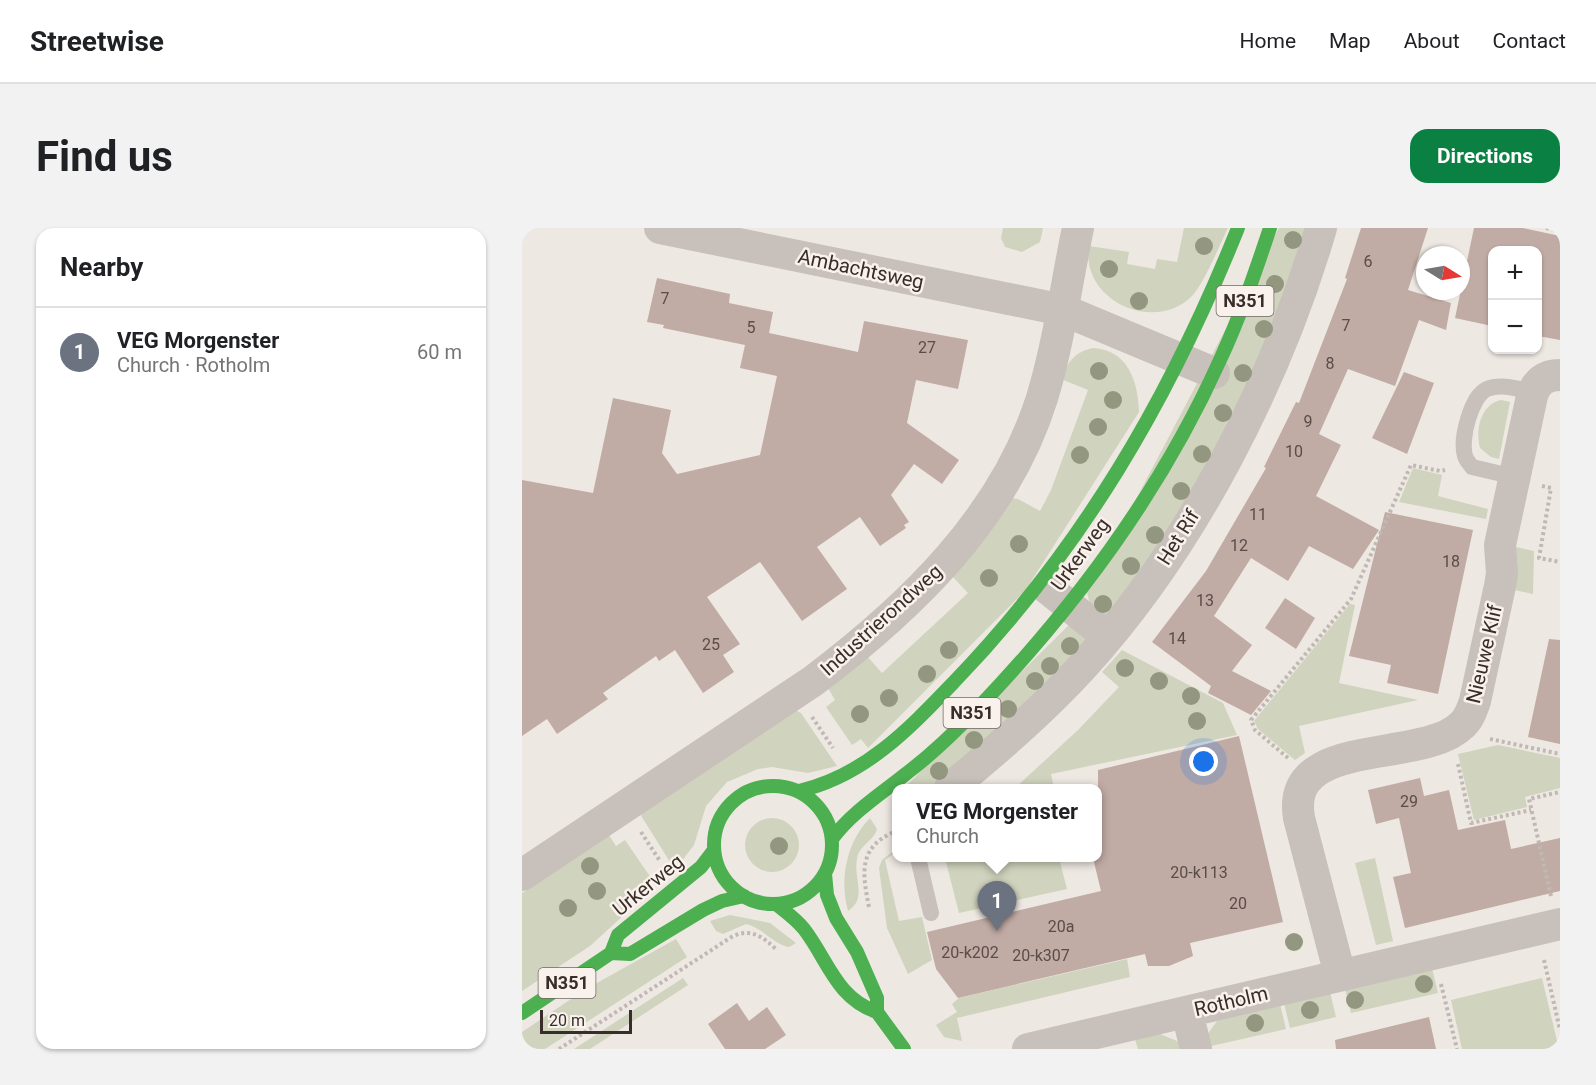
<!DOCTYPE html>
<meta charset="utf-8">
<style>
:root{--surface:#fff;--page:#f2f2f2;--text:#202124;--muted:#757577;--line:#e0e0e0;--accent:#0b8043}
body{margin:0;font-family:Roboto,sans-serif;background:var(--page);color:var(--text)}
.controls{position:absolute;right:18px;top:18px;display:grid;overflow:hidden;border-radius:12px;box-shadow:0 2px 4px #0004}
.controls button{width:54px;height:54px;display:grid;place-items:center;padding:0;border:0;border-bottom:2px solid var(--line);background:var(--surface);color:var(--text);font:30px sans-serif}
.compass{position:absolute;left:894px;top:18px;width:54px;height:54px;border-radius:50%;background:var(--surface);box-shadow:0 2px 4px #0004;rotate:101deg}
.scale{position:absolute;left:18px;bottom:15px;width:92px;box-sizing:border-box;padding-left:6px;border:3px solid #382d2a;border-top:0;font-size:16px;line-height:21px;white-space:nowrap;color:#382d2a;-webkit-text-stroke:4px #f9f1eb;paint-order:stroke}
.you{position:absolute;left:682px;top:534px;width:21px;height:21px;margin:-15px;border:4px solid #fff;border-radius:50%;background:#1a73e8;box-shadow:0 0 0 9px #1a73e833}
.badge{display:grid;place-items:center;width:39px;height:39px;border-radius:50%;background:var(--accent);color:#fff;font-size:20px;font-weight:700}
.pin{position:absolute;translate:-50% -50px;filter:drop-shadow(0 2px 3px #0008)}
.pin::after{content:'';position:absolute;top:32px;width:21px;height:18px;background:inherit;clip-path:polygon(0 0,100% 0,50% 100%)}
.popup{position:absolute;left:370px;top:556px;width:210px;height:78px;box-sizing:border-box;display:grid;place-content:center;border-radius:12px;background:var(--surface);filter:drop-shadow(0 2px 4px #0005);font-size:20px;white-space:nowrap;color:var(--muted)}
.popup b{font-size:22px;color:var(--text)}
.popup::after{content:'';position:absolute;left:50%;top:100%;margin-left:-12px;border:12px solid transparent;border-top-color:var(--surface)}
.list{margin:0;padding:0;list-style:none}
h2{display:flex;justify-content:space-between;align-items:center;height:78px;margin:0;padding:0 24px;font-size:26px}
h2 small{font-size:20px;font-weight:400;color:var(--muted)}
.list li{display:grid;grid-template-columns:39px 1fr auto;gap:18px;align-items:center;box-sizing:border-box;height:90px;padding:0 24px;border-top:2px solid var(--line)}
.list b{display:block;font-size:22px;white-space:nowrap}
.list p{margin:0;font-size:20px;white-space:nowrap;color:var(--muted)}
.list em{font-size:20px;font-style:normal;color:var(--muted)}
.map{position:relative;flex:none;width:1038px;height:821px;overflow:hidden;border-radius:18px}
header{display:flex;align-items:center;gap:36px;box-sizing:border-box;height:84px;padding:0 30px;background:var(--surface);border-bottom:2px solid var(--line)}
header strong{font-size:28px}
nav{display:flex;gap:33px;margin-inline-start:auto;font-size:21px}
.intro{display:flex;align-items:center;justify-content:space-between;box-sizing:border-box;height:144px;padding:0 36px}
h1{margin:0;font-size:42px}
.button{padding:15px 27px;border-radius:18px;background:var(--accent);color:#fff;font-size:21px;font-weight:700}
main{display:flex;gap:36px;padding:0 36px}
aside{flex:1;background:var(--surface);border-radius:18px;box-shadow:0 2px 4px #0004}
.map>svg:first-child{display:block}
</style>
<header>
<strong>Streetwise</strong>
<nav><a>Home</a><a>Map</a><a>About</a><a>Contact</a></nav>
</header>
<div class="intro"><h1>Find us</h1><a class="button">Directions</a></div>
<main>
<aside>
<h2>Nearby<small></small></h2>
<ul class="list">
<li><span class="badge" style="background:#6b7280">1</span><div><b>VEG Morgenster</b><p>Church · Rotholm</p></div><em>60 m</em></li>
</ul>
</aside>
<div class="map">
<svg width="1038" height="821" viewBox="0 0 1038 821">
<rect width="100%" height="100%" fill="#eee8e2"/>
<path fill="#d0d3bd" d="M481,0H521L518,14L500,24L483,19L479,10Z
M662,0H706C698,16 681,58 669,69C630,106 558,71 567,18L607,24L605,36L633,41L635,31L655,34Z
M757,0H787L746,112L665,275L588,385L583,387L569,381L565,364Z
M571,120C606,122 616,153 617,184L503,363L346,520L339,511L330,517L304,479L313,472L306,460L345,428L360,445L446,365L429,347L489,270L496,271L518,283L529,262L566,162L539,151C546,133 553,124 571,120Z
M979,172L988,174L977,231L969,229L958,220C953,202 959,176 979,172Z
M891,240L920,247L916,268L966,281L964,291L877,274Z
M989,318L1012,323L1011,366L988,361Z
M828,376L833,377L817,455L896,472L777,498L783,525L773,532L736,501L732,493Z
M547,397L564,410V417L425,551L412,560H382Z
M600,422L701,475L715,507L529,546L532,560H493L556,502L597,459L580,444Z
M273,482L279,485L315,538L286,545L250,539L236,541L205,554L184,578L172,617L153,642L118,586Z
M976,517L1038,530V560L1003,569L1005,579L952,592L936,526Z
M223 617a27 27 0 1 1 54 0a27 27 0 1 1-54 0Z
M348,590L355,601C352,613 337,617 335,631C331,651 346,670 326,683C317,651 325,613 348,590Z
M87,607L94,618L103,612L129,650L119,657L126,665L68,718L0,763V665Z
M374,621V624L363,632L377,693L400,689L410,732L386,746L365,700L357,640L360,632Z
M423,630H537L545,661L437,685Z
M853,630L871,713L854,717L833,635Z
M208,687L248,695L274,715L267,719C251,716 241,700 224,696L201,706L194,703L188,693Z
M154,711L165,729L23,821H0V804L64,761Z
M605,731L608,749L435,790L440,813L422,809L414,797L435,784L430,776L437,770Z
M910,740L916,765L829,785L823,761Z
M161,750L166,757L68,821H52Z
M1020,750L1037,821H940L929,772Z
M808,764L814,789L768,800L762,775Z
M758,776L764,801L685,819V807L695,793Z
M638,806L655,813L661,821H616L613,811Z"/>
<path fill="#c1aba5" d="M839,0H906L886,62L929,75L924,102L897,92L873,158L826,141L797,206L819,217L794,268L857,302L831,341L787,318L766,353L729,330L692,388L730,417L710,443L749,463L729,487L686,465L689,458L630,414L684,343L744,240L742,239L774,174L777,175L825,51L823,50Z
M952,0H1001L1038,8V112L1016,108V22H970V98L933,90Z
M135,50L208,66L207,75L251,84L247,105L336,124L342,93L446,112L436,161L394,152L385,195L437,232L420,256L392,236L369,267L387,294L382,297L384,300L358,318L338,289L295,319L325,361L280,393L238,334L185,369L218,416L201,427L212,444L181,465L153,422L137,433L134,428L81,465L86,471L35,506L25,491L0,508V252L71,265L91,170L149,182L140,225L155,246L238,227L255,148L218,140L223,117L141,100L142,97L125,94Z
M882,144L912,155L885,226L850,210Z
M863,284L951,302L916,466L865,455L869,437L827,428Z
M763,370L793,390L774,421L743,400Z
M1027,411L1038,412V516L1006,509Z
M717,508L761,694L668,715L671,728L647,738H626L623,726L436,770L414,741L405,704L579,663L571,630H576V542Z
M898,550L902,568L927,562L936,602L983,592L989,621L1038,610V663L883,700L871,649L889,645L877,590L854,596L846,562Z
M215,775L227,793L245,779L264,807L243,821H203L186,796Z
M907,789L914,821H814L813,812Z"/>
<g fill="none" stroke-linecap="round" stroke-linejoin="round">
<path stroke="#c0b8b4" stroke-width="4" stroke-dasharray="3 3" stroke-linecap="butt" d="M1024,0L1038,3
M1020,258L1029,260L1017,330L1038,334
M290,489L311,520
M968,511L1038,526
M766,530L733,502L729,492L829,371L889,237L918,243L923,242
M936,536L949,595L1009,582
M119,604L138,633
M1029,668L1007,571L1038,564
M347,679C340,644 336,619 374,603
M1022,732L1038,802
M919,756L935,821
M37,821L211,708C230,700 241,709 255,722"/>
<path stroke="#c7c0bb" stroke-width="16" d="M993,249L950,239C948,236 944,232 943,228C938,211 949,168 965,161C979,155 997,161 1011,164
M396,630L409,685"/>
<path stroke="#c7c0bb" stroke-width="32" d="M138,0L541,82L692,145
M525,360L585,408
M428,560C475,522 521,482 562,437C670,318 754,154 799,0
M0,647L291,453C388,380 483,289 520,170C537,114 544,57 556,0
M818,747L777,590C763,506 900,537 940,497C947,491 950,482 953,473L978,358L980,345L978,317L1010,168C1014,154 1023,147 1038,147
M665,784L674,821
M506,821L1038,696"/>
<path stroke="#4caf50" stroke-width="14" d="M192 617a59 59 0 1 1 118 0a59 59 0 1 1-118 0Z
M277,563C342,548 386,502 431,455C560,321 647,172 716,0
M310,611C330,584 359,566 385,545C410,526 433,504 455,481C553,379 640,261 698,132C718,89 733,45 748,0
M303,646L305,667L314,690L335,724L355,770V784L382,821
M254,676C264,684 274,691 282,701C306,732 314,770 355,784
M89,725L108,726L181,682L200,673L222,668
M0,785L89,725L96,707L179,639L192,622"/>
</g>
<g fill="#94977f">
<circle cx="771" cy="12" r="9"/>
<circle cx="682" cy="18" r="9"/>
<circle cx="587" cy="41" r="9"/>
<circle cx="753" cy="56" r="9"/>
<circle cx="617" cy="73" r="9"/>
<circle cx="742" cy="101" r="9"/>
<circle cx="577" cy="143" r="9"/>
<circle cx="721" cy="145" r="9"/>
<circle cx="591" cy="172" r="9"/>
<circle cx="701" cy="185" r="9"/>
<circle cx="576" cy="199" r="9"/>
<circle cx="680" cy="226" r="9"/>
<circle cx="558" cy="227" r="9"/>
<circle cx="659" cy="263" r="9"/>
<circle cx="633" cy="307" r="9"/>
<circle cx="497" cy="316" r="9"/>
<circle cx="609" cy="338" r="9"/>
<circle cx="467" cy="350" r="9"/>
<circle cx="581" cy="376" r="9"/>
<circle cx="548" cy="418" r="9"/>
<circle cx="427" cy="422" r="9"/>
<circle cx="528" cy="438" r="9"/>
<circle cx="603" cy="440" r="9"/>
<circle cx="405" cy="446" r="9"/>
<circle cx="513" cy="453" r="9"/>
<circle cx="637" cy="453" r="9"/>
<circle cx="669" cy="468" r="9"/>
<circle cx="367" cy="470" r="9"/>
<circle cx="486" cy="481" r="9"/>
<circle cx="338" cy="486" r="9"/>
<circle cx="675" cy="493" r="9"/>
<circle cx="452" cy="512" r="9"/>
<circle cx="417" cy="543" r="9"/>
<circle cx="257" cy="618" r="9"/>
<circle cx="68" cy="638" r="9"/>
<circle cx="75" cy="663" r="9"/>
<circle cx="46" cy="680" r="9"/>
<circle cx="772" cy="714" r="9"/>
<circle cx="902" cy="756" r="9"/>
<circle cx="833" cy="772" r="9"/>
<circle cx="788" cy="782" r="9"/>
<circle cx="733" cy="795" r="9"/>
</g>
<g text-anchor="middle" stroke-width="5" stroke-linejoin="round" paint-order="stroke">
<g font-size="16" fill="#5a4c49">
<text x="846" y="39">6</text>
<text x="143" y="76">7</text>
<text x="824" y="103">7</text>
<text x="229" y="105">5</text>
<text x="405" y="125">27</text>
<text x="808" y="141">8</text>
<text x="786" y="199">9</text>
<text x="772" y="229">10</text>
<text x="736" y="292">11</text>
<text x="717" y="323">12</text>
<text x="929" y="339">18</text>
<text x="683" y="378">13</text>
<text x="655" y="416">14</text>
<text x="189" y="422">25</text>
<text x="887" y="579">29</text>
<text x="677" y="650">20-k113</text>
<text x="716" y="681">20</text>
<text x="539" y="704">20a</text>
<text x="448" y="730">20-k202</text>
<text x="519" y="733">20-k307</text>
</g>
<g fill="#f9f1eb" stroke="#726864" stroke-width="1.5">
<rect x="694.5" y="58" width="57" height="30" rx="4.5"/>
<rect x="421.5" y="470" width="57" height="30" rx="4.5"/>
<rect x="16.5" y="740" width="57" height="30" rx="4.5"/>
</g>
<g font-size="18" font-weight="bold" fill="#382d2a">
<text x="723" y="79">N351</text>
<text x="450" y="491">N351</text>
<text x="45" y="761">N351</text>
</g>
<g font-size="20" fill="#382d2a" stroke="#f9f1eb">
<text transform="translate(339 41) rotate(12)" y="7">Ambachtsweg</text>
<text transform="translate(656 309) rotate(-58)" y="7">Het Rif</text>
<text transform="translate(558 326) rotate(-54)" y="7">Urkerweg</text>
<text transform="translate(359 392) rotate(-42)" y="7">Industrierondweg</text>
<text transform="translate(962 426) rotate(-77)" y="7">Nieuwe Klif</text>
<text transform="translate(126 657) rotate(-39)" y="7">Urkerweg</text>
<text transform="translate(709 773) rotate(-13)" y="7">Rotholm</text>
</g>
</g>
</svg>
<div class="controls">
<button>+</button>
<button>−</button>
</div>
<svg class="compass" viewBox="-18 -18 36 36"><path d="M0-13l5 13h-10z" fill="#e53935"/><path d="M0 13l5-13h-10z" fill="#757577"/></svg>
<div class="scale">20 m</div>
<div class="you"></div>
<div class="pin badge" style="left:475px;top:703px;background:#6b7280">1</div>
<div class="popup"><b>VEG Morgenster</b>Church</div>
</div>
</main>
